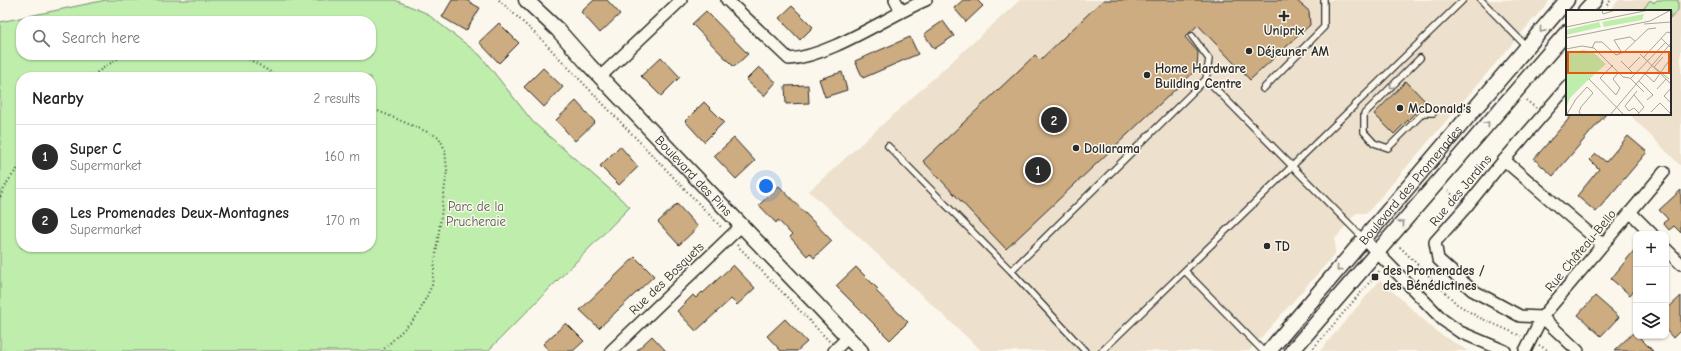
<!DOCTYPE html>
<meta charset="utf-8">
<style>
:root{--surface:#fff;--page:#f6f6f6;--text:#222;--muted:#767676;--line:#e0e0e0;--accent:#2b2b2b}
body{margin:0;font-family:"Comic Neue",sans-serif;background:var(--page);color:var(--text)}
.controls{position:absolute;right:12px;bottom:12px;display:grid;overflow:hidden;border-radius:8px;box-shadow:0 1px 3px #0004}
.controls button{width:36px;height:36px;display:grid;place-items:center;padding:0;border:0;border-bottom:1px solid var(--line);background:var(--surface);color:var(--text);font:20px sans-serif}
.you{position:absolute;left:766px;top:186px;width:14px;height:14px;margin:-10px;border:3px solid #fff;border-radius:50%;background:#1a73e8;box-shadow:0 0 0 6px #1a73e833}
.badge{display:grid;place-items:center;width:26px;height:26px;border-radius:50%;background:var(--accent);color:#fff;font-size:13px;font-weight:700}
.pin{position:absolute;translate:-50% -50%;border:2px solid #fff;box-shadow:0 1px 4px #0006}
.list{margin:0;padding:0;list-style:none}
h2{display:flex;justify-content:space-between;align-items:center;height:52px;margin:0;padding:0 16px;font-size:17px}
h2 small{font-size:13px;font-weight:400;color:var(--muted)}
.list li{display:grid;grid-template-columns:26px 1fr auto;gap:12px;align-items:center;box-sizing:border-box;height:64px;padding:0 16px;border-top:1px solid var(--line)}
.list b{display:block;font-size:15px;white-space:nowrap}
.list p{margin:0;font-size:13px;white-space:nowrap;color:var(--muted)}
.list em{font-size:13px;font-style:normal;color:var(--muted)}
.icon{flex:none;width:22px;height:22px;fill:none;stroke:currentColor;stroke-width:2;stroke-linecap:round;stroke-linejoin:round}
.map{position:relative;flex:none;width:1681px;height:351px;overflow:hidden}
.search{position:absolute;background:var(--surface);box-shadow:0 1px 3px #0004;left:16px;top:16px;width:360px;height:44px;display:flex;align-items:center;gap:10px;box-sizing:border-box;padding:0 14px;border-radius:16px;color:var(--muted);font-size:15px}
.panel{position:absolute;background:var(--surface);box-shadow:0 1px 3px #0004;left:16px;top:72px;width:360px;height:180px;border-radius:16px}
.map>svg:first-child{display:block}
</style>
<div class="map">
<svg width="1681" height="351" viewBox="0 0 1681 351">
<rect width="100%" height="100%" fill="#fbf7ec"/>
<filter id="ink" filterUnits="userSpaceOnUse"><feTurbulence type="fractalNoise" baseFrequency=".025" numOctaves="2"/><feDisplacementMap in="SourceGraphic" scale="8" xChannelSelector="R" yChannelSelector="G"/><feConvolveMatrix kernelMatrix="1 2 1 2 8 2 1 2 1" color-interpolation-filters="sRGB"/></filter>
<g filter="url(#ink)">
<path fill="#ede0cc" d="M1020,0H1550L1367,213H1356L1335,239V254L1249,351H982L809,191Z
M1619,0H1681V166L1629,114H1670V11H1609Z
M1380,280L1437,332L1468,351H1320Z"/>
<path fill="#beedac" stroke="#748c6c" fill-rule="evenodd" d="M106,0H395L426,13L480,55L533,122L630,207L488,351H0V22ZM21,21H371V55H21ZM21,77H371V247H21Z
M1650,0L1654,3L1657,0H1678V10L1670,19V11H1642Z"/>
<path fill="#ccac80" stroke="#2b2b2b" d="M452,0H466L480,8L466,31L442,17Z
M594,0H607L620,14L600,33L581,12Z
M963,0H977L983,6L966,22L954,8Z
M1103,0H1296L1309,11L1310,25L1250,80L1198,25L1185,37L1198,52L1197,69L1006,249L923,161L1035,55L1040,60Z
M792,6L813,27L800,40L779,18Z
M706,11L748,54L734,67L692,24Z
M943,21L954,36L934,49L924,34Z
M499,23L519,43L499,63L479,42Z
M910,37L918,54L863,78L855,61Z
M661,57L680,77L661,96L641,76Z
M759,67L776,82L764,96L746,80Z
M543,68L563,87L544,107L524,87Z
M842,72L847,90L825,97L819,79Z
M1406,81L1426,102L1394,134L1374,114Z
M808,85L809,103L786,104L785,86Z
M576,101L595,122L575,141L556,120Z
M704,102L724,122L704,142L685,121Z
M1573,114H1606L1553,176L1534,159Z
M1628,136L1647,152L1596,212L1577,196L1599,169L1590,160L1596,154L1606,162Z
M734,138L755,161L736,179L714,156Z
M620,146L638,167L619,185L600,166Z
M779,186L832,241L814,258L810,253L807,256L790,237L792,235L778,220L776,223L759,205Z
M1681,190V233L1674,226L1669,230L1663,223L1668,219L1659,210Z
M677,204L698,227L679,245L658,222Z
M1636,248V288L1630,295L1611,279Z
M635,257L654,276L599,328L580,310Z
M733,265L755,288L737,305L731,299L696,331L677,311L693,295L696,298L702,292L703,293Z
M856,267L878,289L876,291L908,322L890,340L836,286Z
M1595,296L1619,317L1601,336L1578,315Z
M1681,296V330L1673,338L1666,330V310Z
M785,319L807,342L797,351H781L767,336Z
M566,323L584,341L573,351H549L543,344Z
M1634,332L1636,336H1638L1653,351H1614Z
M652,336L666,351H636Z"/>
<g fill="none" stroke-linecap="round" stroke-linejoin="round">
<defs>
<path id="service" d="M1481,0L1527,47
M1420,58L1364,114V132L1374,143L1388,148L1423,113H1433
M1206,79L1364,239
M1263,89L1324,27V0
M888,146L1011,271L1085,351
M1011,271L1206,79L1209,59L1192,36
M1185,271L1263,351
M1102,351L1463,0"/>
<path id="minor" d="M727,0L789,59C831,56 886,17 926,0
M895,0L901,11
M600,77L681,0
M1567,87L1504,160L1466,207L1435,242L1438,259L1472,290L1520,316L1542,317L1578,351
M1504,160L1603,245
M1630,212L1652,234
M1364,239L1443,320L1460,332L1505,351
M1666,249L1681,264
M611,351L741,226
M834,351L848,337
M1525,351L1542,317L1664,172"/>
<g id="tertiary">
<path id="s1" d="M526,0L558,30L588,64L861,351"/>
<path d="M1585,11L1595,0"/>
<path id="s2" d="M1269,351L1567,0"/>
<path d="M1292,351L1567,32"/>
</g>
</defs>
<use href="#service" stroke="#2b2b2b" stroke-width="8"/>
<use href="#minor" stroke="#2b2b2b" stroke-width="14"/>
<use href="#tertiary" stroke="#2b2b2b" stroke-width="17"/>
<path stroke="#2b2b2b" stroke-width="2" stroke-dasharray="1 3" stroke-linecap="butt" d="M499,0L540,38L722,228
M1607,5L1611,0
M242,55L279,77
M90,77L123,55
M1526,100L1536,108
M371,108L439,137L445,150L447,170L432,285L418,315L382,351
M1448,191L1458,199
M0,197L8,181L21,164
M737,245L829,341
M1400,247L1457,304L1478,317L1521,336
M1539,345L1549,351
M1311,351L1380,270"/>
<use href="#service" stroke="#fbf7ec" stroke-width="5.5"/>
<use href="#minor" stroke="#fbf7ec" stroke-width="11"/>
<use href="#tertiary" stroke="#fbf7ec" stroke-width="14"/>
</g>
<defs><path id="oneway-chevron" d="M-2-3.5L2.5 0L-2 3.5" fill="none" stroke-width="1.6" stroke-linecap="round" stroke-linejoin="round"/></defs>
<g stroke="#93918c">
<use href="#oneway-chevron" transform="translate(1542 30) rotate(130)"/>
<use href="#oneway-chevron" transform="translate(1392 86) rotate(135)"/>
<use href="#oneway-chevron" transform="translate(1487 124) rotate(-49)"/>
<use href="#oneway-chevron" transform="translate(1402 223) rotate(-49)"/>
<use href="#oneway-chevron" transform="translate(1339 269) rotate(130)"/>
</g>
</g>
<g fill="#2b2b2b" stroke="#fbf7ec" stroke-width="1.5">
<path d="M1282 10h4v4h4v4h-4v4h-4v-4h-4v-4h4z"/>
<circle cx="1249" cy="51" r="4"/>
<circle cx="1147" cy="75" r="4"/>
<circle cx="1400" cy="108" r="4"/>
<circle cx="1076" cy="148" r="4"/>
<circle cx="1267" cy="246" r="4"/>
<rect x="1371" y="273" width="8" height="8" rx="2"/>
</g>
<g text-anchor="middle" stroke-width="3" stroke-linejoin="round" paint-order="stroke">
<g font-size="13" font-weight="bold" fill="#2b2b2b" stroke="#fbf7ec" text-anchor="start">
<text x="1284" y="35" text-anchor="middle">Uniprix</text>
<text x="1257" y="56">Déjeuner AM</text>
<text x="1155" y="73">Home Hardware<tspan x="1155" dy="15">Building Centre</tspan></text>
<text x="1408" y="113">McDonald's</text>
<text x="1084" y="153">Dollarama</text>
<text x="1275" y="251">TD</text>
<text x="1383" y="275">des Promenades /<tspan x="1383" dy="15">des Bénédictines</tspan></text>
</g>
<g font-size="13" fill="#2b2b2b" stroke="#fbf7ec">
<text dy="5" stroke="none"><textPath href="#s1" startOffset="243">Boulevard des Pins</textPath></text>
<text dy="5" stroke="none"><textPath href="#s2" startOffset="218">Boulevard des Promenades</textPath></text>
<text transform="translate(1460 190) rotate(-50)" y="5">Rue des Jardins</text>
<text transform="translate(1580 250) rotate(-50)" y="5">Rue Château-Bello</text>
<text transform="translate(666 278) rotate(-44)" y="5">Rue des Bosquets</text>
</g>
<g font-size="13" fill="#505c4b" stroke="#fbf7ec">
<text x="476" y="211">Parc de la<tspan x="476" dy="15">Prucheraie</tspan></text>
</g>
</g>
<g transform="translate(1566 10)">
<rect width="105" height="105" fill="#fbf7ec"/>
<path d="M78,4L76,10L38,17L36,12ZM33,12L35,17L0,25V20ZM17,40L28,43L40,54L20,72L4,88L1,96L0,44Z" fill="#beedac"/>
<path fill="none" stroke="#a8a59f" stroke-width="1" d="M36,0L37,4L50,0M78,14L105,12M0,17L83,0M0,28L84,11L105,0M95,28L105,38M26,38L29,32H36L50,45L58,42L82,19L90,18M0,39L16,36L28,38L57,67L64,68L78,82M56,43L48,30L64,27L69,31M74,44L105,74M78,47L101,22L105,23M97,47L88,57L103,69M55,51L68,64M47,55L34,68L50,85L54,78L47,69L53,62M63,58L74,47M79,64L88,72L102,52M65,68L100,32M23,69L58,105M73,71L87,85L81,90M105,78L98,86L105,93M91,79L100,69M71,81L59,96L63,101L68,98L73,103M68,85L78,97L71,105M85,102L94,93L105,104M1,104L10,89L21,77L27,83L15,97L13,102L15,105M44,105L105,33"/>
<path fill="#e8590c" fill-opacity="0.15" stroke="#e8590c" stroke-width="2" d="M2,42H103V63H2Z"/>
<rect width="105" height="105" fill="none" stroke="#2b2b2b" stroke-width="2"/>
</g>
</svg>
<div class="controls">
<button>+</button>
<button>−</button>
<button><svg class="icon" aria-label="layers" viewBox="0 0 24 24"><path d="M12 4l9 5-9 5-9-5zM3 14l9 5 9-5"/></svg></button>
</div>
<div class="you"></div>
<div class="pin badge" style="left:1038px;top:170px">1</div>
<div class="pin badge" style="left:1054px;top:120px">2</div>
<div class="search"><svg class="icon" aria-label="search" viewBox="0 0 24 24"><circle cx="10" cy="10" r="6"/><path d="M15 15l6 6"/></svg>Search here</div>
<section class="panel">
<h2>Nearby<small>2 results</small></h2>
<ul class="list">
<li><span class="badge">1</span><div><b>Super C</b><p>Supermarket</p></div><em>160 m</em></li>
<li><span class="badge">2</span><div><b>Les Promenades Deux-Montagnes</b><p>Supermarket</p></div><em>170 m</em></li>
</ul>
</section>
</div>
